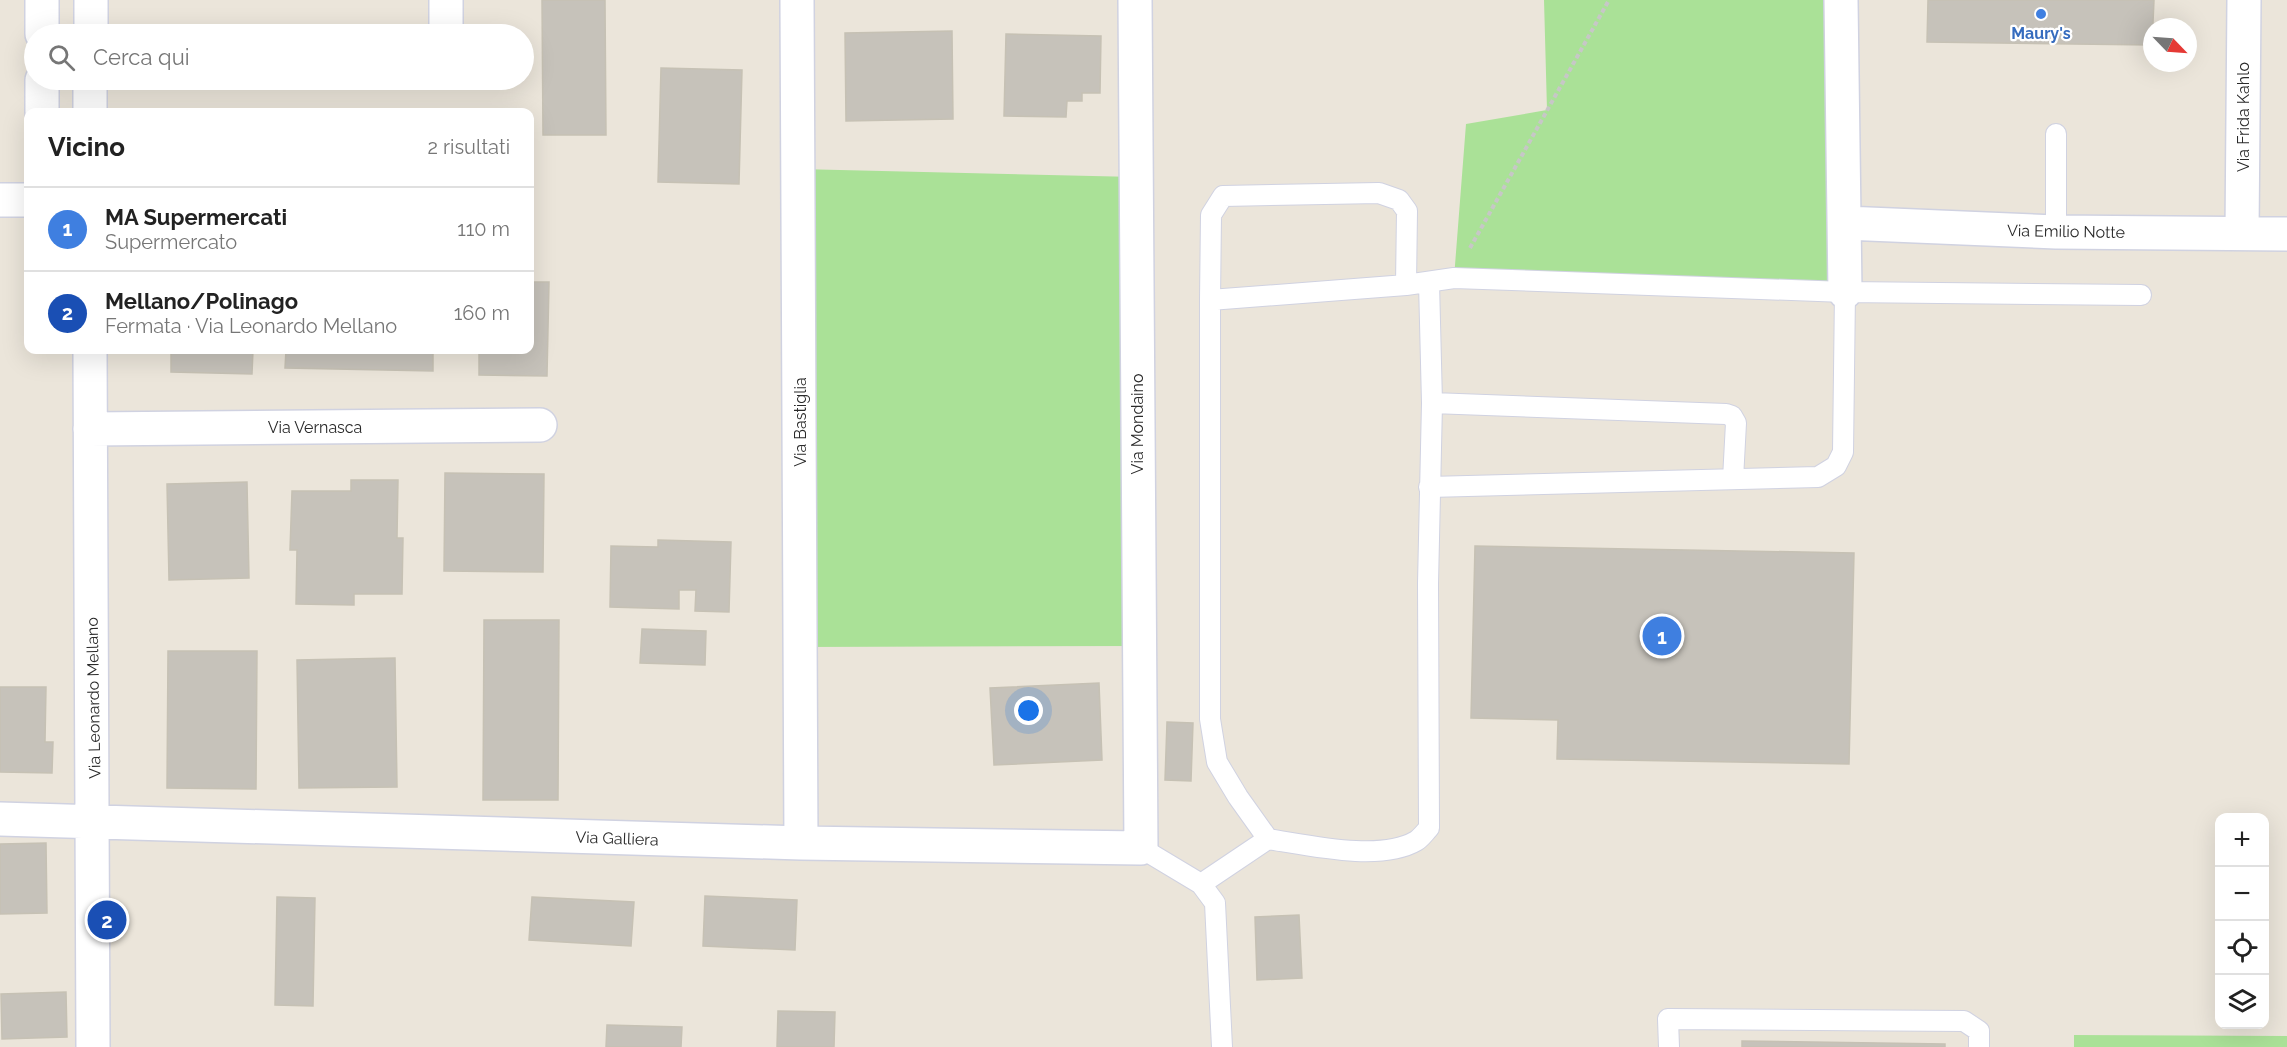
<!DOCTYPE html>
<html lang="it">
<meta charset="utf-8">
<style>
:root{--surface:#fff;--page:#f6f6f6;--text:#222;--muted:#767676;--line:#e0e0e0;--accent:#3c4ef6}
body{margin:0;font-family:Raleway,sans-serif;background:var(--page);color:var(--text)}
.controls{position:absolute;right:18px;bottom:18px;display:grid;overflow:hidden;border-radius:12px;box-shadow:0 6px 24px #0002}
.controls button{width:54px;height:54px;display:grid;place-items:center;padding:0;border:0;border-bottom:2px solid var(--line);background:var(--surface);color:var(--text);font:30px sans-serif}
.compass{position:absolute;left:2143px;top:18px;width:54px;height:54px;border-radius:50%;background:var(--surface);box-shadow:0 6px 24px #0002;rotate:115deg}
.you{position:absolute;left:1029px;top:711px;width:21px;height:21px;margin:-15px;border:4px solid #fff;border-radius:50%;background:#1a73e8;box-shadow:0 0 0 9px #1a73e833}
.badge{display:grid;place-items:center;width:39px;height:39px;border-radius:50%;background:var(--accent);color:#fff;font-size:20px;font-weight:700}
.pin{position:absolute;translate:-50% -50%;border:3px solid #fff;box-shadow:0 2px 6px #0006}
.list{margin:0;padding:0;list-style:none}
h2{display:flex;justify-content:space-between;align-items:center;height:78px;margin:0;padding:0 24px;font-size:26px}
h2 small{font-size:20px;font-weight:400;color:var(--muted)}
.list li{display:grid;grid-template-columns:39px 1fr auto;gap:18px;align-items:center;box-sizing:border-box;height:84px;padding:0 24px;border-top:2px solid var(--line)}
.list b{display:block;font-size:22px;white-space:nowrap}
.list p{margin:0;font-size:20px;white-space:nowrap;color:var(--muted)}
.list em{font-size:20px;font-style:normal;color:var(--muted)}
.icon{flex:none;width:33px;height:33px;fill:none;stroke:currentColor;stroke-width:2;stroke-linecap:round;stroke-linejoin:round}
.map{position:relative;flex:none;width:2287px;height:1047px;overflow:hidden}
.search{position:absolute;background:var(--surface);box-shadow:0 6px 24px #0002;left:24px;top:24px;width:510px;height:66px;display:flex;align-items:center;gap:15px;box-sizing:border-box;padding:0 21px;border-radius:33px;color:var(--muted);font-size:22px}
.panel{position:absolute;background:var(--surface);box-shadow:0 6px 24px #0002;left:24px;top:108px;width:510px;height:246px;border-radius:12px}
.map>svg:first-child{display:block}
</style>
<div class="map">
<svg width="2287" height="1047" viewBox="0 0 2287 1047">
<rect width="100%" height="100%" fill="#ebe5da"/>
<path fill="#aae197" d="M1544,0H1841L1845,292L1454,278L1466,124L1547,110Z
M798,169L1136,177L1139,646L801,647Z
M2074,1035L2287,1036V1047H2074Z"/>
<path fill="#c6c2ba" stroke="#c6c1b4" stroke-width="1.5" d="M542,0H605L606,135H543Z
M1928,0H2154L2152,45L1927,42Z
M952,31L953,119L846,121L845,33Z
M1006,34L1101,36L1100,93H1082V101H1067L1066,117L1004,116Z
M661,68L742,70L739,184L658,182Z
M530,282H549L547,376L479,375V350H530Z
M171,350H253L252,374L171,372Z
M286,350H433V371L285,368Z
M445,473L544,474L543,572L444,571Z
M351,480H398L397,538H403L402,594H354V605L296,604L297,550H290L292,491H351Z
M247,482L249,578L169,580L167,484Z
M658,540L731,542L729,612L695,611L696,590H679V609L610,607L611,546L658,547Z
M1475,546L1854,553L1849,764L1557,759L1558,720L1471,718Z
M484,620H559L558,800H483Z
M642,629L706,631L705,665L640,663Z
M168,651H257L256,789L167,788Z
M395,658L397,787L299,788L297,660Z
M1099,683L1102,760L994,765L990,688Z
M0,687H46L45,742H53L52,773L0,772Z
M1167,722L1193,723L1191,781L1165,780Z
M46,843L47,913L0,914V844Z
M705,896L797,900L795,950L703,946Z
M277,897L315,898L313,1006L275,1005Z
M532,897L634,902L631,946L529,940Z
M1299,915L1302,978L1257,980L1255,917Z
M66,992L67,1037L2,1039L1,994Z
M778,1011L835,1012L834,1047H777Z
M607,1025L682,1027L681,1047H606Z
M1742,1041L1945,1044V1047H1742Z"/>
<g fill="none" stroke-linecap="round" stroke-linejoin="round">
<defs>
<path id="lane" d="M2056,232V134
M1429,282L1432,403L1428,584L1429,828C1425,832 1421,838 1416,841C1380,862 1308,845 1268,839L1238,797L1217,762L1210,719V300L1406,285L1454,278L1845,292L2141,295
M1210,300L1211,215L1223,196L1379,193L1399,200L1407,211L1406,285
M1432,403L1726,414L1732,416L1736,423L1733,479
M1429,487L1818,477L1836,466L1843,452L1845,292
M1141,848L1201,884L1215,903L1222,1047
M1201,884L1268,839
M1669,1047L1668,1019L1964,1021L1979,1031V1047"/>
<path id="street" d="M797,0L801,843
M1841,0L1845,292
M42,34V0
M91,34V0
M446,34V0
M42,112V80
M90,112V80
M0,200H28
M1845,223L2056,232L2287,234
M2242,233L2244,0
M90,350L93,1047
M90,429L540,425
M0,819L801,843L1141,848L1135,0"/>
</defs>
<use href="#lane" stroke="#d0d2e1" stroke-width="22"/>
<use href="#street" stroke="#d0d2e1" stroke-width="36"/>
<path stroke="#c7c7c7" stroke-width="4" stroke-dasharray="4.5 3" stroke-linecap="butt" d="M1470,248L1609,0"/>
<use href="#lane" stroke="#fff" stroke-width="20"/>
<use href="#street" stroke="#fff" stroke-width="33"/>
</g>
<circle fill="#3f7fe0" stroke="#fff" stroke-width="2" cx="2041" cy="14" r="6"/>
<g text-anchor="middle" stroke-width="4.5" stroke-linejoin="round" paint-order="stroke">
<g font-size="16" font-weight="bold" fill="#366cbe" stroke="#fff">
<text x="2041" y="39">Maury's</text>
</g>
<g font-size="16" fill="#292929" stroke="#fff">
<text transform="translate(2243 117) rotate(-90)" y="6">Via Frida Kahlo</text>
<text transform="translate(2066 231) rotate(1)" y="6">Via Emilio Notte</text>
<text transform="translate(800 422) rotate(-90)" y="6">Via Bastiglia</text>
<text transform="translate(1137 424) rotate(-90)" y="6">Via Mondaino</text>
<text x="315" y="433">Via Vernasca</text>
<text transform="translate(93 698) rotate(-91)" y="6">Via Leonardo Mellano</text>
<text transform="translate(617 838) rotate(2)" y="6">Via Galliera</text>
</g>
</g>
</svg>
<div class="controls">
<button>+</button>
<button>−</button>
<button><svg class="icon" aria-label="locate" viewBox="0 0 24 24"><circle cx="12" cy="12" r="6"/><path d="M12 2v4M12 18v4M2 12h4M18 12h4"/></svg></button>
<button><svg class="icon" aria-label="layers" viewBox="0 0 24 24"><path d="M12 4l9 5-9 5-9-5zM3 14l9 5 9-5"/></svg></button>
</div>
<svg class="compass" viewBox="-18 -18 36 36"><path d="M0-13l5 13h-10z" fill="#e53935"/><path d="M0 13l5-13h-10z" fill="#767676"/></svg>
<div class="you"></div>
<div class="pin badge" style="left:1662px;top:636px;background:#3f7fe0">1</div>
<div class="pin badge" style="left:107px;top:920px;background:#1a4fb4">2</div>
<div class="search"><svg class="icon" aria-label="search" viewBox="0 0 24 24"><circle cx="10" cy="10" r="6"/><path d="M15 15l6 6"/></svg>Cerca qui</div>
<section class="panel">
<h2>Vicino<small>2 risultati</small></h2>
<ul class="list">
<li><span class="badge" style="background:#3f7fe0">1</span><div><b>MA Supermercati</b><p>Supermercato</p></div><em>110 m</em></li>
<li><span class="badge" style="background:#1a4fb4">2</span><div><b>Mellano/Polinago</b><p>Fermata · Via Leonardo Mellano</p></div><em>160 m</em></li>
</ul>
</section>
</div>
